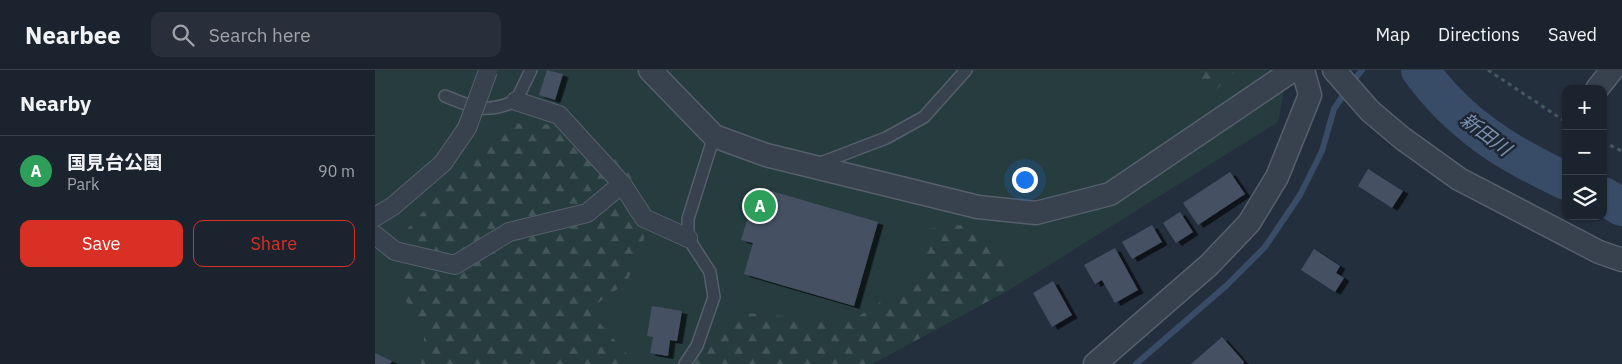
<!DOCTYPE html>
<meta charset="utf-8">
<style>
:root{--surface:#1b232e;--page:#282f3a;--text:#f1f3f6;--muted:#a0a4aa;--line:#39404a;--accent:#d93025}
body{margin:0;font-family:"IBM Plex Sans","Noto Sans JP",sans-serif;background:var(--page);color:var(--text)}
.controls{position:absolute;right:15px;top:15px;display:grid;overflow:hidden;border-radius:10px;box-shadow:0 1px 4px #0004}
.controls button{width:45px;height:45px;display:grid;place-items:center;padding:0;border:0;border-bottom:1px solid var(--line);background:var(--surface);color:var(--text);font:25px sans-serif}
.you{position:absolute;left:649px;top:109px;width:18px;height:18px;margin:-12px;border:4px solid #fff;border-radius:50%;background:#1a73e8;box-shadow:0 0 0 8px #1a73e833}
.badge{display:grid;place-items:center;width:32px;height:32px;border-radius:50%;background:var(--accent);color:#fff;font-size:16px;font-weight:700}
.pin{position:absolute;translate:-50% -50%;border:2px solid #fff;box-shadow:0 1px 5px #0006}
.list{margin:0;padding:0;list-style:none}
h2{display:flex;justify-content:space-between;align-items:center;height:65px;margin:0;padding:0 20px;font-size:21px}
h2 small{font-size:16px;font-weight:400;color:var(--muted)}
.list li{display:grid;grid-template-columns:32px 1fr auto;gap:15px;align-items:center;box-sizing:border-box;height:70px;padding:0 20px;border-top:1px solid var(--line)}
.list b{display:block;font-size:19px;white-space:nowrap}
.list p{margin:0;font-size:16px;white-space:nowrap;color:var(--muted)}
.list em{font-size:16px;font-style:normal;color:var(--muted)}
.actions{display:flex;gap:10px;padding:15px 20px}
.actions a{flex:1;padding:11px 0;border:1px solid var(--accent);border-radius:10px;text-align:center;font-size:18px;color:var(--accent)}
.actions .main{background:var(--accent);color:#fff}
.icon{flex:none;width:28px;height:28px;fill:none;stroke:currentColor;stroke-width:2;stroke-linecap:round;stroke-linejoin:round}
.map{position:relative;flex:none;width:1247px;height:294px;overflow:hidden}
header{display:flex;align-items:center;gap:30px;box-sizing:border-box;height:70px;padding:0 25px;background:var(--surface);border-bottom:1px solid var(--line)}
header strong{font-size:24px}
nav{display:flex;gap:28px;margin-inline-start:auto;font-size:18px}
.search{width:350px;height:45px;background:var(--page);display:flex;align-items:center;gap:12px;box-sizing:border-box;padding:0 18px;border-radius:10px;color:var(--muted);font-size:19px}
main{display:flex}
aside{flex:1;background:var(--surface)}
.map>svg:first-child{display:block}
</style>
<header>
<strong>Nearbee</strong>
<div class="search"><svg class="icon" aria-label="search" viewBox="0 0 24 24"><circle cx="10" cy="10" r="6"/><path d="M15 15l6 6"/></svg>Search here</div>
<nav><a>Map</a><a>Directions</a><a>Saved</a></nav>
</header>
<main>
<aside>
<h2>Nearby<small></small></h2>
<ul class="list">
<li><span class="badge" style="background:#2e9e5b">A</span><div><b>国見台公園</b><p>Park</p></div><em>90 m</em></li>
</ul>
<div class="actions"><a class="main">Save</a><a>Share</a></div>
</aside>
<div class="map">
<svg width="1247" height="294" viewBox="0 0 1247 294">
<defs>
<pattern id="forest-firs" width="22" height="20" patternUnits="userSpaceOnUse" patternTransform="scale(1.25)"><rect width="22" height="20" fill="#263c3f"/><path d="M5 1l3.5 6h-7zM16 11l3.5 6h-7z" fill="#435659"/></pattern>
<filter id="shadow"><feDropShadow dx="5.5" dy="3" stdDeviation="0" flood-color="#0009"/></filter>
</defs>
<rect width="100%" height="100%" fill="#242f3e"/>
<path fill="#263c3f" d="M0,0H913L903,52L636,219L497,294H0Z"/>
<path fill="url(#forest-firs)" d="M814,0H861L836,25L814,10Z
M131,53L190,55L249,94L277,148L252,212L213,240L261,294H46L50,261L24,220L33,158Z
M593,154L631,179L636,219L497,294H314L358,242L477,251L548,203L553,159Z"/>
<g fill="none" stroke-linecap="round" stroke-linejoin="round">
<path stroke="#394c67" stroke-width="6" d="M977,13L987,0
M761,294L852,215L890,177L925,125L947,81L959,39L971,21"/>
<path stroke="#394c67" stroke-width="38" d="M1045,0C1084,54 1131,83 1191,111
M1228,126L1247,137"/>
</g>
<path fill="#455162" filter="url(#shadow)" d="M172,0L188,4L180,30L164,25Z
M993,99L1028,121L1017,138L983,116Z
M855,102L870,124L823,155L808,133Z
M393,120L503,152L479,236L369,204L378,173L366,170L372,150L383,154Z
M805,142L818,162L801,173L788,153Z
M777,155L787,172L757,189L747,172Z
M740,178L763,220L740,233L727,210L720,214L709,195Z
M939,179L965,196L961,203L969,208L960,222L926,200Z
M678,211L697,245L677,257L658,223Z
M277,236L307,241L302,271L295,270L293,286L275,283L278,267L272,266Z
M847,267L869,292L868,294H816Z
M0,283L17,291L15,294H0Z"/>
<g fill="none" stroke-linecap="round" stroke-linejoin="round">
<defs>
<path id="service" d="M70,26C99,38 110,44 141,31L156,0
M443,94L511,68L549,47L591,0
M310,294L322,276L339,227L335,202L313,168V149L339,66"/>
<path id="pedestrian" d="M141,31L184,45L247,114L269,148L313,168
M0,147L18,136L68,93L92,58
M0,165L20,181L80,195L134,162L212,143L247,114"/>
<path id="minor" d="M275,0L339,66L391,85L603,137L661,143L735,124L918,0
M959,0L995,41L1027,68L1084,109L1224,182L1247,190
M1222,19L1237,0
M720,294L834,195L874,153L902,107L935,25L928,0"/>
</defs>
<use href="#service" stroke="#565f6c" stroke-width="14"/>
<use href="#pedestrian" stroke="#565f6c" stroke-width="20"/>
<use href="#minor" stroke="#565f6c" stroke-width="25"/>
<path stroke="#44595c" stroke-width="3" stroke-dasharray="4 4" stroke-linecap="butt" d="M1113,0L1191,52
M1228,72L1247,81"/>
<use href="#service" stroke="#38414e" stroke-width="11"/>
<use href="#pedestrian" stroke="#38414e" stroke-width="18"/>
<use href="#minor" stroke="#38414e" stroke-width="22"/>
<defs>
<path id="pedestrian-bridge" d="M92,58L113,1"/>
</defs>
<use href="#pedestrian-bridge" stroke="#565f6c" stroke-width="20" stroke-linecap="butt"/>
<use href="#pedestrian-bridge" stroke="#38414e" stroke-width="18"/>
</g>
<g text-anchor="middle" stroke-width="5" stroke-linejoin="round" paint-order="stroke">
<g font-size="19" font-style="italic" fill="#7c92b1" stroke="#1d2633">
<text transform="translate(1111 64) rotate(37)" y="7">新田川</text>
</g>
</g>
</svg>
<div class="controls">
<button>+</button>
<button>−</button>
<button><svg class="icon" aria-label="layers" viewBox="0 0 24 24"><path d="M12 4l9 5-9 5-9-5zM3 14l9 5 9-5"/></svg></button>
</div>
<div class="you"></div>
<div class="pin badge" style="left:385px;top:136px;background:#2e9e5b">A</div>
</div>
</main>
